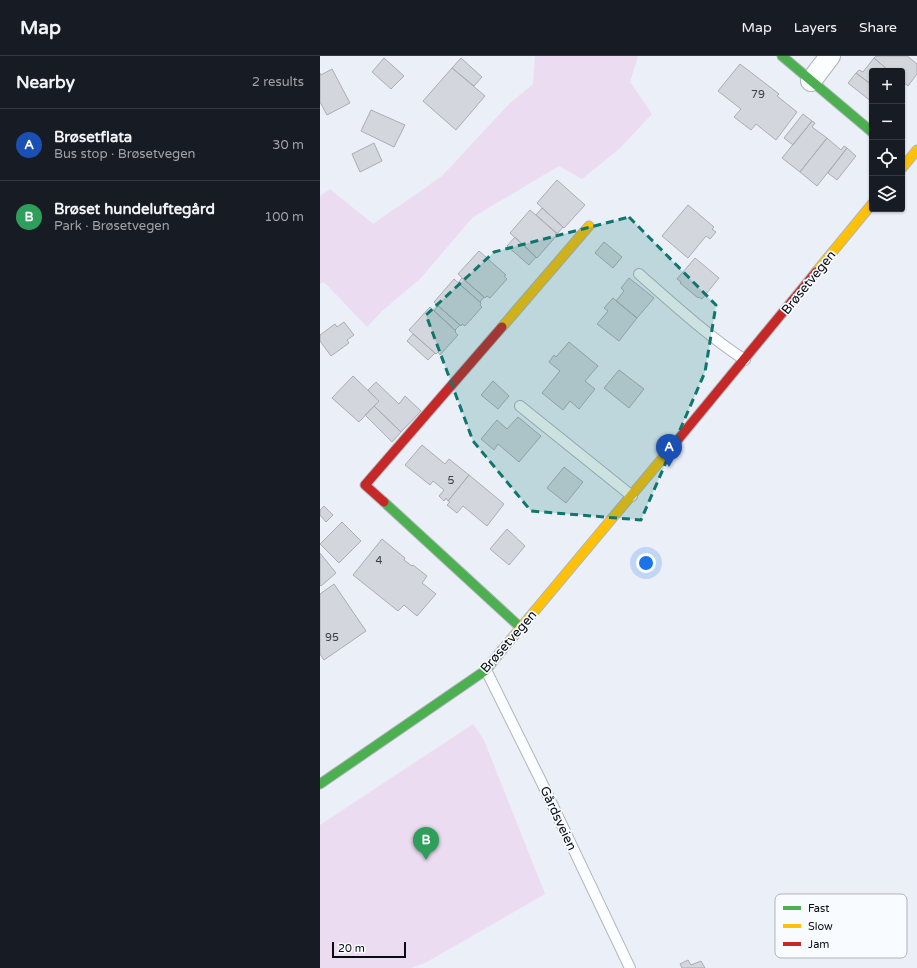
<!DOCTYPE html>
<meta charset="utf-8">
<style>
:root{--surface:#171b24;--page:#242831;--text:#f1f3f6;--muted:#9ea1a6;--line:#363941;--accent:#acafb3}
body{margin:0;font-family:"Varela Round",sans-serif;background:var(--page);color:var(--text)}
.controls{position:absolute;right:12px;top:12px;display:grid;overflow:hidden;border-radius:4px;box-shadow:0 1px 3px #0004}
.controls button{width:36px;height:36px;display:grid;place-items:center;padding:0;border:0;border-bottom:1px solid var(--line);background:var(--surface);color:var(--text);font:20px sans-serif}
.scale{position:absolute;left:12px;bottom:10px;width:74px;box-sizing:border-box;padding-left:4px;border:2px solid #080c12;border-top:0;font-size:11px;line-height:14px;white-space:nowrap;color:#080c12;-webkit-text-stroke:3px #f8fbff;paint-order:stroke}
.you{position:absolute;left:326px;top:507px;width:14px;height:14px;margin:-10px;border:3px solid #fff;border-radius:50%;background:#1a73e8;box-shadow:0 0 0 6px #1a73e833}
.badge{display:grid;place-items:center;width:26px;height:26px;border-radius:50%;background:var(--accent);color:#fff;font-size:13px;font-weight:700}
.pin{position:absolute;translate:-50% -33px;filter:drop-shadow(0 1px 2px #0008)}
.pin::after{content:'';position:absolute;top:21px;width:14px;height:12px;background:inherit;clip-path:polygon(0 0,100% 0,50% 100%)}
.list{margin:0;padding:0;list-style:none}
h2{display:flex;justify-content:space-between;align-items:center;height:52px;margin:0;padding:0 16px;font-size:17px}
h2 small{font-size:13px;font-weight:400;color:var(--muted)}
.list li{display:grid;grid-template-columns:26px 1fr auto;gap:12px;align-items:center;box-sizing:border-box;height:72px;padding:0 16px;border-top:1px solid var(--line)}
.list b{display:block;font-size:15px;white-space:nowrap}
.list p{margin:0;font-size:13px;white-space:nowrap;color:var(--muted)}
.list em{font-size:13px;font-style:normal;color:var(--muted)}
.icon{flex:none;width:22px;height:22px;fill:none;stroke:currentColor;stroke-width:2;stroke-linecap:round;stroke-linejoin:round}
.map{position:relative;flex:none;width:597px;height:912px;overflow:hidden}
header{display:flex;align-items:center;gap:24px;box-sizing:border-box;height:56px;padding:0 20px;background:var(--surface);border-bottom:1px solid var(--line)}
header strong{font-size:19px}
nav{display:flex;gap:22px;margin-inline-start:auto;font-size:14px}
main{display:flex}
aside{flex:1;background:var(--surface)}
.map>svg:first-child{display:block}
</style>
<header>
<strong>Map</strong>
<nav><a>Map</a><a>Layers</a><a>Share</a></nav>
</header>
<main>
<aside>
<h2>Nearby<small>2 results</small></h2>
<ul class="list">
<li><span class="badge" style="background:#1a4fb4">A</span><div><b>Brøsetflata</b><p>Bus stop · Brøsetvegen</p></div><em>30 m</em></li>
<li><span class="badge" style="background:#2e9e5b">B</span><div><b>Brøset hundeluftegård</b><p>Park · Brøsetvegen</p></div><em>100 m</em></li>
</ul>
</aside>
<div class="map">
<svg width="597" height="912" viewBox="0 0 597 912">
<rect width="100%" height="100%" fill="#eaeff8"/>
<path fill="#ebdcf2" d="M215,0H318L310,26L332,58L300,92L262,123L239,110L153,161L100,223L62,255L47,271L4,226L0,228V140L10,133L53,168L122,120L189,48L213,28Z
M153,668L164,684L225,838L105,907L91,912H0V769Z"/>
<path fill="#d4d6de" stroke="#abacb5" d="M556,0H587L597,8V18L588,30L582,25V15H569L554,2Z
M64,2L84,20L71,33L52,16Z
M141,2L162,21L154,30L132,12Z
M554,2L569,15H552V29L536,17L539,14L543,16Z
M420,8L459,38L457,40L477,56L456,84L436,68L431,74L414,61L421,53L398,35Z
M132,12L165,40L136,74L103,45Z
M12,13L30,47L7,59L0,46V17L1,19Z
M536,17L552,29V46L528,27Z
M51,54L85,69L74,91L41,75Z
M483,58L492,65L473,89L464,82Z
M492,65L495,67L492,71L507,82L480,116L462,102Z
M507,82L521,94L524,90L527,92L497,130L480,116Z
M54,87L62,105L40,116L32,98Z
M527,92L536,100L517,124L508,117Z
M237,124L265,149L244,172L217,147Z
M368,149L394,171L392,173L396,176L390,183L386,180L368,202L342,180Z
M222,152L243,171L237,178L216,159Z
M210,154L238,178L217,202L190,177Z
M195,181L216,201L209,209L187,190Z
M284,186L302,201L293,212L275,197Z
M159,195L186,219L184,220L187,223L170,242L167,240L165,242L138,218Z
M375,202L399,222L382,243L379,241L378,242L360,227L361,226L357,223Z
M142,222L164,241L160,246L138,227Z
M309,222L334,242L317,262L296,245L304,235L301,232Z
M134,223L160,246L161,247L160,249L162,251L145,270L142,268L141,270L114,246Z
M293,242L317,262L299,285L277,268L288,255L284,252Z
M118,250L140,269L135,274L114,255Z
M110,251L136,275L135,276L138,279L120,299L118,296L116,298L89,274Z
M24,266L34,279L27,284L29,287L11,300L0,285V279L15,268L17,271Z
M93,278L115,297L108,304L87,285Z
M249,286L278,310L265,325L275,333L259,353L250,345L243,354L222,337L240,315L229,306L234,299L236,301Z
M299,314L324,333L309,352L284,332Z
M33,320L59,345L39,366L12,342Z
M173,325L189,340L178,353L161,339Z
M56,326L79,348L85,340L101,355L81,376L54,350L59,345L48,334Z
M54,350L81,376L72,386L45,359Z
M198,361L221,380L199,406L178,388L174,394L161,383L177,364L187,373Z
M102,389L125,408L129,403L149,419L128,445L126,442L124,445L119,440L124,434L113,425L110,429L85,409Z
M244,411L263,426L246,447L227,432Z
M149,419L184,448L167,470L143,450L137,457L127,449L130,446L128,445Z
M4,450L13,459L6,466L0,459V454Z
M22,466L41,485L19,507L0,488Z
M187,473L205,490L189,509L170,493Z
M62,483L85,502L84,504L92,510L93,509L107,520L102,527L116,538L97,560L84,549L78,555L33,519Z
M0,497L16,517L1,530L0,529Z
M14,528L46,575L4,604L0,598V538Z
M368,904L371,909L381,905L385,912H362L360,908Z"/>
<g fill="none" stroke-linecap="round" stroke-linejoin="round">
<defs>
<path id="lane" d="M319,218C353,248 387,279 425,304
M200,350L312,440
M166,614L221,725L310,912"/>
<path id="street" d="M491,25L510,0"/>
<path id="fast" d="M462,0L552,76
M64,446L200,571
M0,728L166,614L182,594"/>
<path id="slow" d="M582,112L597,94
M496,216L552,148
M182,271L269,170
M182,594L356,386"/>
<path id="jam" d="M356,386L496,216
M64,446L45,429L182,271"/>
</defs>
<use href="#lane" stroke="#b1b5bd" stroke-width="12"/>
<use href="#street" stroke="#b1b5bd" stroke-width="22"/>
<use href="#fast" stroke="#b1b5bd" stroke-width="11"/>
<use href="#slow" stroke="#b1b5bd" stroke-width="11"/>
<use href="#jam" stroke="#b1b5bd" stroke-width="11"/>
<use href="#lane" stroke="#fcfdfe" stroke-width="10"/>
<use href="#street" stroke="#fcfdfe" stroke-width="20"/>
<use href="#fast" stroke="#4caf50" stroke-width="9"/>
<use href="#slow" stroke="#ffc107" stroke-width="9"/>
<use href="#jam" stroke="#c62828" stroke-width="9"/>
</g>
<path fill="#0f766e" fill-opacity="0.2" stroke="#0f766e" stroke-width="3" stroke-dasharray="8 5" stroke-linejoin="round" d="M309,161L396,249L385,316L321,464L211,455L153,385L106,259L174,196Z"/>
<g text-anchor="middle" stroke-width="3.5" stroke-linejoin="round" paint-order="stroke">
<g font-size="11" fill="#3b3e45">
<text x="438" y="42">79</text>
<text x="131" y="428">5</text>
<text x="59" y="508">4</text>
<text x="12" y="585">95</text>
</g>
<g font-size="13" fill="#080c12" stroke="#f8fbff">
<text transform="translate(488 226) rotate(-51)" y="5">Brøsetvegen</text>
<text transform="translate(188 585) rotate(-49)" y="5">Brøsetvegen</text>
<text transform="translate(239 762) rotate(65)" y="5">Gårdsveien</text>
</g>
</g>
<rect x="455" y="838" width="132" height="64" rx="6" fill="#f8fbff" stroke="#b0b3b8" stroke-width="1"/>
<rect x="463" y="850" width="18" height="4" fill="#4caf50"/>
<rect x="463" y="868" width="18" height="4" fill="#ffc107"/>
<rect x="463" y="886" width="18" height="4" fill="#c62828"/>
<g font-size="11" fill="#080c12">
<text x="488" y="856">Fast</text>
<text x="488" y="874">Slow</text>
<text x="488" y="892">Jam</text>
</g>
</svg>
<div class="controls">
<button>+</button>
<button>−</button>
<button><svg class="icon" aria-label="locate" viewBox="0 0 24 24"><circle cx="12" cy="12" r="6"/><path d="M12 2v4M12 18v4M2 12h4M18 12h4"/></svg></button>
<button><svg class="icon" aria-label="layers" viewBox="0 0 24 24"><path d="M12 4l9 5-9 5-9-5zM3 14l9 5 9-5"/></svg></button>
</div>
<div class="scale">20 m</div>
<div class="you"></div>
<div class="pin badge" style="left:349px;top:411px;background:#1a4fb4">A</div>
<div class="pin badge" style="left:106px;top:804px;background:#2e9e5b">B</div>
</div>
</main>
